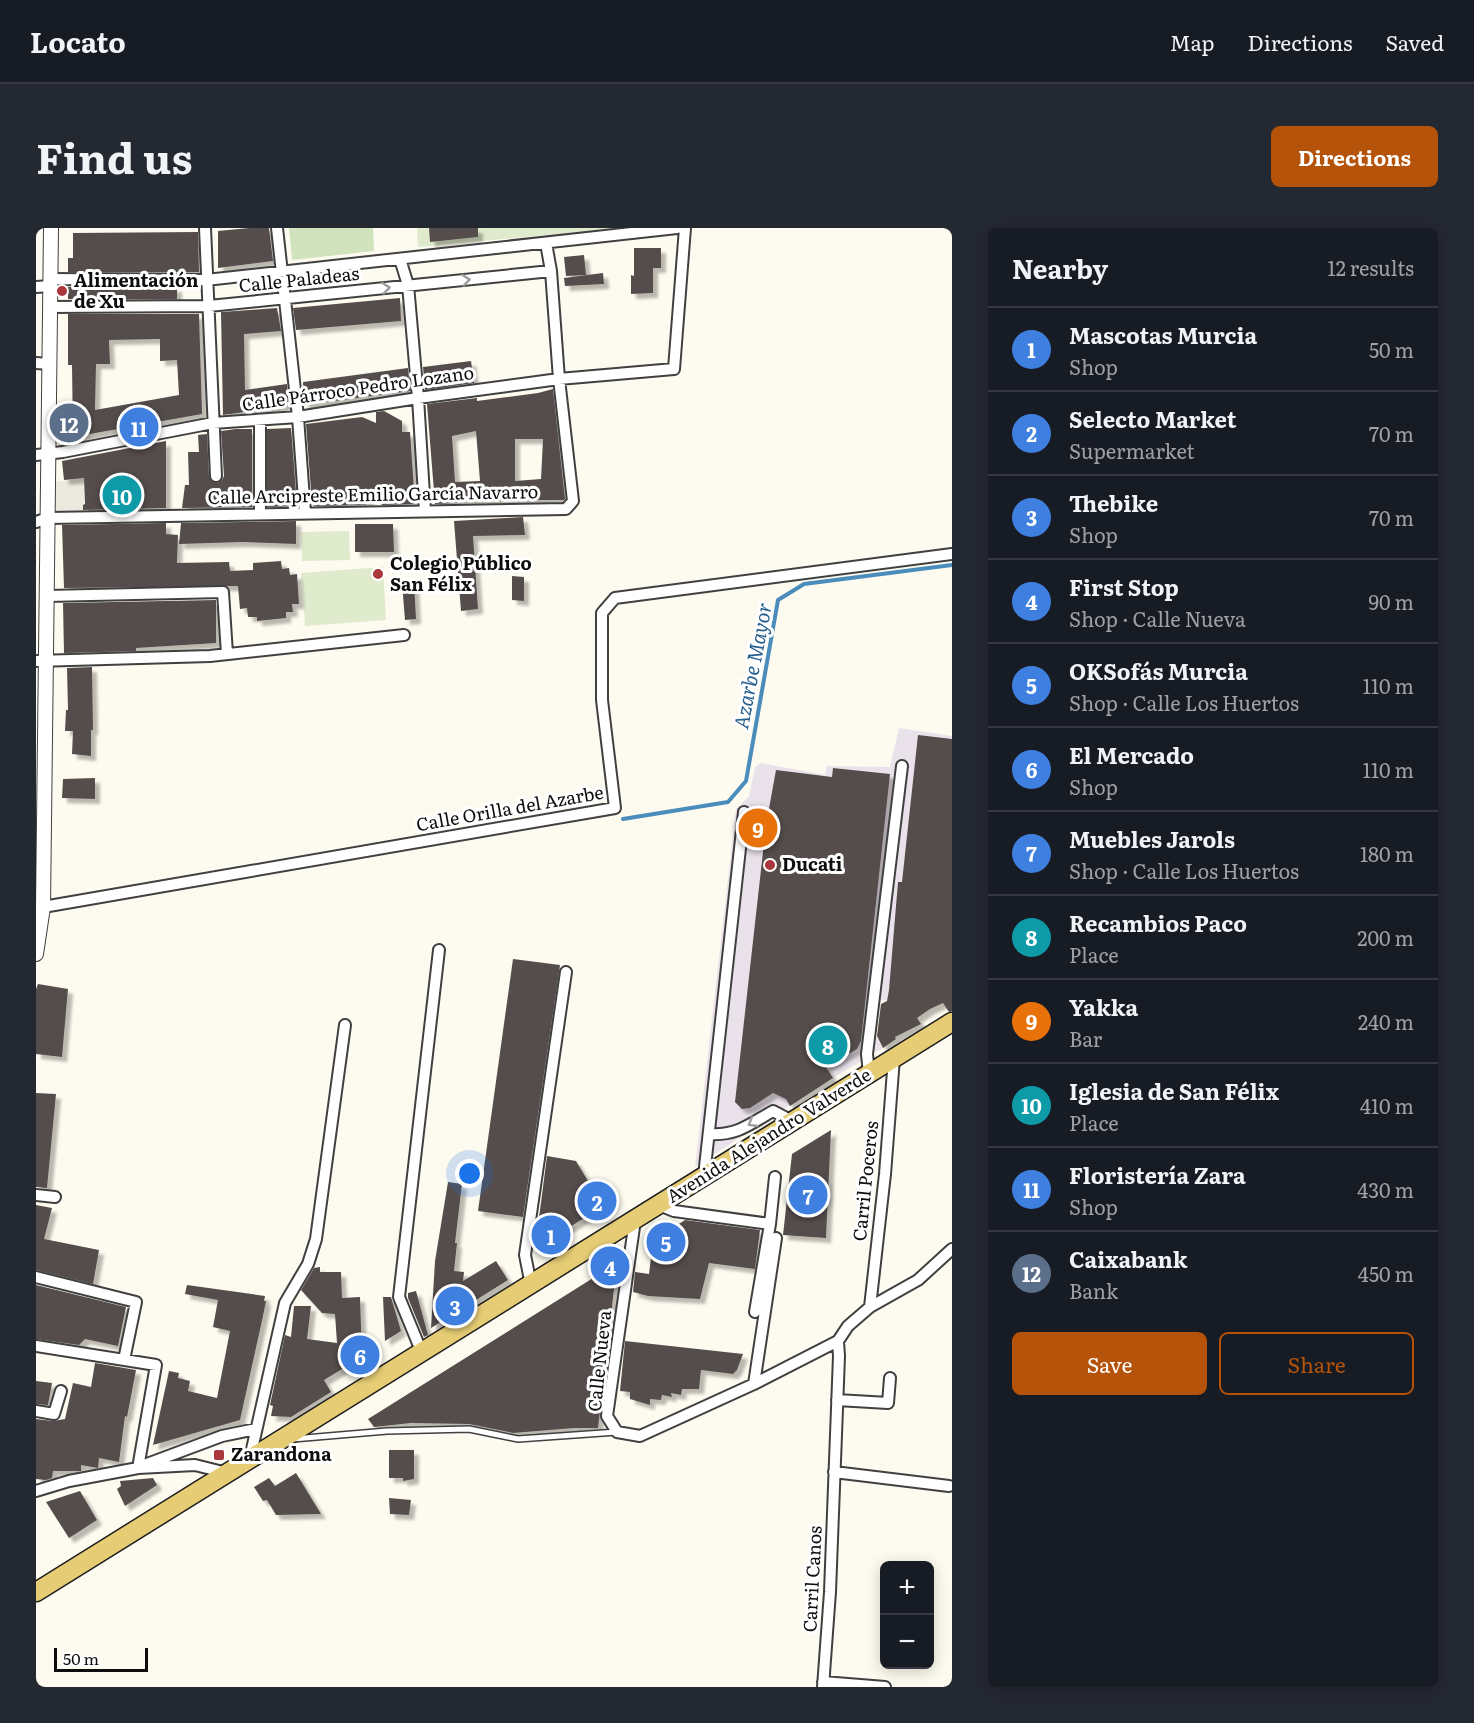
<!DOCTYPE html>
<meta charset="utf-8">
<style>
:root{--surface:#171b24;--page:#242831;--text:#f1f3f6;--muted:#9ea1a6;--line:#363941;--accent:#b45309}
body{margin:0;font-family:Literata,serif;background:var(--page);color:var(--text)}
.controls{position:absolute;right:18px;bottom:18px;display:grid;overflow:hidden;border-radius:9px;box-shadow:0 3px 15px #0003}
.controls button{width:54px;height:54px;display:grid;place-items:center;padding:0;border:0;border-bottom:2px solid var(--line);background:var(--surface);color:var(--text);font:30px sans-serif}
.scale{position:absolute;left:18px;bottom:15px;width:94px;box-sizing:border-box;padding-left:6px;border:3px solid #0d0d0d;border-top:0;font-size:16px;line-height:21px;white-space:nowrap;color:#0d0d0d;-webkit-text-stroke:4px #fff;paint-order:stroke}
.you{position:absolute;left:434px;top:946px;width:21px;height:21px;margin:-15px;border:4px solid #fff;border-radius:50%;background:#1a73e8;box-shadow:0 0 0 9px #1a73e833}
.badge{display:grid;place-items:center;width:39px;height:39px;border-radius:50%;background:var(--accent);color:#fff;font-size:20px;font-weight:700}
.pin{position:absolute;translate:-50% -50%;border:3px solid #fff;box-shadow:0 2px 6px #0006}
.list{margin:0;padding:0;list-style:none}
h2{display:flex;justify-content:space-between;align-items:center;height:78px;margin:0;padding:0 24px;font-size:26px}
h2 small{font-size:20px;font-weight:400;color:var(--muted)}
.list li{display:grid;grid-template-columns:39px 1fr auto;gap:18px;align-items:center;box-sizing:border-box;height:84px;padding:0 24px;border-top:2px solid var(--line)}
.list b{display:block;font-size:22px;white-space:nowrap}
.list p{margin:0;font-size:20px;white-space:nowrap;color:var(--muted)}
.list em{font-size:20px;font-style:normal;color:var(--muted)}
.actions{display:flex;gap:12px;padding:18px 24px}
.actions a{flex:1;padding:14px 0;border:2px solid var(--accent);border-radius:9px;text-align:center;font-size:21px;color:var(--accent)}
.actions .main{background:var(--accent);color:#fff}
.map{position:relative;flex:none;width:916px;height:1459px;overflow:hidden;border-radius:9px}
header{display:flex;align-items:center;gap:36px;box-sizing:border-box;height:84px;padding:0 30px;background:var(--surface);border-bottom:2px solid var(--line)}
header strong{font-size:28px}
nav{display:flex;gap:33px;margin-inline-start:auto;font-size:21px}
.intro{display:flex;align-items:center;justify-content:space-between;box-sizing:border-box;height:144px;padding:0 36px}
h1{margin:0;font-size:42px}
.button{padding:15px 27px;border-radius:9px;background:var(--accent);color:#fff;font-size:21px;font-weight:700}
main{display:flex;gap:36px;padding:0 36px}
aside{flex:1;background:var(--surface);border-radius:9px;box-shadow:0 3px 15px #0003}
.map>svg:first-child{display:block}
</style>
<header>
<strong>Locato</strong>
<nav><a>Map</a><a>Directions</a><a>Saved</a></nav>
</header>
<div class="intro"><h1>Find us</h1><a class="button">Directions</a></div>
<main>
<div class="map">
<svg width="916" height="1459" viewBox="0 0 916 1459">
<defs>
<filter id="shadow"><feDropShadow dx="5" dy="5" stdDeviation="1.5" flood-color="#0004"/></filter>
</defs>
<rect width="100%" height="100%" fill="#fdfaef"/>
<path fill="#eae2ea" d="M863,500L916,508V733L853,771L843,773L837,803L847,820L797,850L780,822L750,871L754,877L659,939L700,581L713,568L719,539L725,535L789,547L791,538L854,539Z"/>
<path fill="#d0e3bd" d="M253,0H337L338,23L256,32Z"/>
<path fill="#e0ebcd" d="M381,0H583L382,19Z
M313,303L314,332L266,333L265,304Z
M347,339L350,392L269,398L265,345Z"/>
<path fill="#ece9de" d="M48,250V289L12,290V255Z"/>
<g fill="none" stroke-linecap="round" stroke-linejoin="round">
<path stroke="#4a8cbb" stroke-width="4" d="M587,591L692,574L710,553L742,372L768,356L916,337"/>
</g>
<path fill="#544e4b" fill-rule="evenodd" filter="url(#shadow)" d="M213,0H233L237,33L182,40V3Z
M393,0H442V9L394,14Z
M162,4L163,44H32V30H37V5Z
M598,20H625V40H617V65L595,66V47L598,48Z
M548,27L550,47L530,48L528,29Z
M567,45L568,56L529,58L528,50Z
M32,59H141V71H32Z
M364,70L365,93L260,102L257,80Z
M241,80L245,103L208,106L209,162L251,156L253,178L187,187L185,84Z
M32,86H163L166,186L37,209L36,137H32ZM124,111V133L141,132L143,167L59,182L60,136H74L73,112Z
M435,133L438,155L389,162L387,139Z
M372,140L374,163L268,177L267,154Z
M517,161L529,271L528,272H421L422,275L399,276L391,176L441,170V173L502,165ZM440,203L444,253L419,254L416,208ZM479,211H507L505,251L479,253Z
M348,183L366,193V204H374L379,276L346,277L338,265L330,277L278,278L276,276L270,196L326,189L340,195V184Z
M255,200L261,278L231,279V201Z
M200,201H216V279L146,280L149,257H153L152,224H163L162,207L171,206L173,249L176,254L181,255L186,252L188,248L185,203Z
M130,213V280L47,282V277L49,276L48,250L28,252L26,233Z
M487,289L489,307L437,308L442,381L425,383L418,293Z
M260,293V316L206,314L143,316L145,295Z
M130,295V306L142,307L141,335L193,334L194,343L217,342V335L245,333L246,341L253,340L254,347L261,346L263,376H256L257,384H250V390L221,393V389H212L211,380L204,381L202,358L28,360L26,297Z
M319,296H357L358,324H319Z
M476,348L488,349V373L476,372Z
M378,354L380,391L369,392L366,355Z
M180,372V415L100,420V423L28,425L27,375Z
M56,439L57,502H55V528L36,526L37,503H29L30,482H32L31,440Z
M882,507L916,511V783L913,784L907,775L894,781L881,790L885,796L859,809L860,811L847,820L841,808L845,776L851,773L853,762L862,654H866Z
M797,540L854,546L825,813L821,821L790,839L797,850L754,878L750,871L737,865L714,880L706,881L699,874L730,597L740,542L796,549Z
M59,550V571L26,570L27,551Z
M477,731L524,737L487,989L442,983Z
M2,756L32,761L26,829L0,826V761Z
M0,865L20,866L11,960L0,959Z
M795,902L790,1010L747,1007L756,926Z
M511,928L540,933L567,978L499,1021Z
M412,954L426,956L419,1015H421L418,1043L428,1044L427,1053L460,1033L472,1052L395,1100L399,1033Z
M0,977L16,980L8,1011L63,1022L57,1056L0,1042Z
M649,992L724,1002L719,1041L673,1035L664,1071L612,1068L597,1064L599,1044L613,1046L617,1013Z
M581,1035L562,1200H538L477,1205L433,1196L375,1195L338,1199L332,1191Z
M284,1039V1044H305L306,1070L324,1069L326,1129L288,1152L295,1164L255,1189L235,1188L237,1178L234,1177L249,1107L255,1109L258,1078H275L271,1111L301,1115L299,1086L286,1085L265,1062L278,1040Z
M0,1057L90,1079L82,1118L49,1111L43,1117L0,1111Z
M151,1057L229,1068L228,1073H230L227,1088L204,1192L117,1217L133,1143L143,1145L142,1150L154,1153L152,1163L181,1170L194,1103L177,1099L182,1072L149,1066Z
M380,1063L392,1107L388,1109L372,1070V1065Z
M347,1069H355L365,1103L349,1113Z
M589,1113L707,1126L701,1142L697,1146L665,1142L663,1161H646L645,1167L635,1165L636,1169L626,1167L625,1172L614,1171V1177L594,1171V1164L584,1163Z
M59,1135L100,1142L91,1189L89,1188L83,1234L63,1230L62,1240L45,1237V1243H17L16,1250L10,1252L0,1251V1191L17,1193L29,1191L37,1155L55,1159Z
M0,1153L16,1155L12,1177L0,1176Z
M353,1222H378V1251L367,1253V1250H353Z
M260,1245L285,1286L240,1287L231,1272L227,1273L218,1259L233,1250L239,1258Z
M117,1250L121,1257L89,1278L81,1261L85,1258L84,1253Z
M44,1263L61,1292L33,1310L10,1274Z
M353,1270L375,1272L373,1287L354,1286Z"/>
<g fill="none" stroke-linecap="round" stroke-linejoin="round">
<defs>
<path id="service" d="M257,1211L351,1203L433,1201L482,1211L581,1204"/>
<path id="minor" d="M169,0L180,248
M241,0L262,189L269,285
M364,31L372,57L382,170L389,283
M14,51L170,52L641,0
M0,59L14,58
M14,79L173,78L515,43
M0,135L13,136
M224,192V285
M0,227L27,224L177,195L262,189L382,170L523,151L638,141L649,0
M0,294L12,290L530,281L537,273L523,151L515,43L510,15
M11,368L187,364L191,426
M0,433L174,428L368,407
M7,679L579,580L566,472V385L579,370L916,326
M833,846L831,826L866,538
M673,906C701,908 714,896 737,883L756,893
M668,948L708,584
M0,967L19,969
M623,977L638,983L734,996L719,1084
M599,992L571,1188L581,1204L604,1208L718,1156L802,1113L812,1098L834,1079L882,1052L916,1021
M734,996L739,949
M0,1049L100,1074L88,1132
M495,1057L489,1027L530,744
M834,1079L849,946L858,830
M0,1118L120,1137L102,1240
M386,1125L363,1069L403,722
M718,1156L740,1010
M801,1172L852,1175L854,1150
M0,1183L18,1186L25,1163
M214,1230L249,1075L272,1036L280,1011L309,797
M111,1236L186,1208L220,1201
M798,1244L913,1258
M0,1263L33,1253L102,1240L159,1237L191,1245
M787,1454L849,1459
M787,1459L794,1364L803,1128L802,1113"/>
<path id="tertiary" d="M0,726L7,679L15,0"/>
<path id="primary" d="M0,1364L916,794"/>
</defs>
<use href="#service" stroke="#404040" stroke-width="8"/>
<use href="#minor" stroke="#404040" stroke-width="14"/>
<use href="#tertiary" stroke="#404040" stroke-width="16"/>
<use href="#primary" stroke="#1e1e1e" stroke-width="21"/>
<use href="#service" stroke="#fff" stroke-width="5"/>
<use href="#minor" stroke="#fff" stroke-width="10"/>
<use href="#tertiary" stroke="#fff" stroke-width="14"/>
<use href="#primary" stroke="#e6cd75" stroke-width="18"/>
</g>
<defs><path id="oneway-chevron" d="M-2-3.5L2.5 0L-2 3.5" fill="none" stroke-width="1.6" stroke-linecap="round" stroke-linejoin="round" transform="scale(1.5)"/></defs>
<g stroke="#9e9e9e">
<use href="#oneway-chevron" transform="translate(430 52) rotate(-6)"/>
<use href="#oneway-chevron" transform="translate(350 60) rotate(-6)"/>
<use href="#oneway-chevron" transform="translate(716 895) rotate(150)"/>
</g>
<g fill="#aa373b" stroke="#fff" stroke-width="2">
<circle cx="26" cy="63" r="6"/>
<circle cx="342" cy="346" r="6"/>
<circle cx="734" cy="637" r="6"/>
<rect x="177" y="1221" width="12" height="12" rx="3"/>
</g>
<g text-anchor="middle" stroke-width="6" stroke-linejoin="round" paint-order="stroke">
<g font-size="18" fill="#0d0d0d" stroke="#fff">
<text transform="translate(263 52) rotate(-6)" y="6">Calle Paladeas</text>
<text transform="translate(322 161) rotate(-8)" y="6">Calle Párroco Pedro Lozano</text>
<text transform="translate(337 267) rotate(-1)" y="6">Calle Arcipreste Emilio García Navarro</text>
<text transform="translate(474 581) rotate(-10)" y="6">Calle Orilla del Azarbe</text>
<text transform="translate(733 908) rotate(-32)" y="6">Avenida Alejandro Valverde</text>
<text transform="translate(830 953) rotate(-84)" y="6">Carril Poceros</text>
<text transform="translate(564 1133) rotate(-84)" y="6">Calle Nueva</text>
<text transform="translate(777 1351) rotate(-87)" y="6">Carril Canos</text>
</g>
<g font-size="18" font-weight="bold" fill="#0d0d0d" stroke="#fff" text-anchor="start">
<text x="38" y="59">Alimentación<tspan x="38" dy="21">de Xu</tspan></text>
<text x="354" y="342">Colegio Público<tspan x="354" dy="21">San Félix</tspan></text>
<text x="746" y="643">Ducati</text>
<text x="195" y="1233">Zarandona</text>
</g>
<g font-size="20" font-style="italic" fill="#275f8e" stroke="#fff">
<text transform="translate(717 438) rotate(-79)" y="7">Azarbe Mayor</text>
</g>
</g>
</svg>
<div class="controls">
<button>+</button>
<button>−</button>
</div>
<div class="scale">50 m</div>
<div class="you"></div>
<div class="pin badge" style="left:515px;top:1007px;background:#3f7fe0">1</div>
<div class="pin badge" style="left:561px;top:973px;background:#3f7fe0">2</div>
<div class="pin badge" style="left:419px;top:1078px;background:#3f7fe0">3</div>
<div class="pin badge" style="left:574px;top:1038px;background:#3f7fe0">4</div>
<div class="pin badge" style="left:630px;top:1014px;background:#3f7fe0">5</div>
<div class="pin badge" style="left:324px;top:1127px;background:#3f7fe0">6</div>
<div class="pin badge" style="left:772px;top:967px;background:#3f7fe0">7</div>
<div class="pin badge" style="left:792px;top:817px;background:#0f9aa8">8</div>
<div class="pin badge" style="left:722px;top:600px;background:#e8710a">9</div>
<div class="pin badge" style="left:86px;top:267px;background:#0f9aa8">10</div>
<div class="pin badge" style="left:103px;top:199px;background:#3f7fe0">11</div>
<div class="pin badge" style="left:33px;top:195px;background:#5c6f8a">12</div>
</div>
<aside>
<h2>Nearby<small>12 results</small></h2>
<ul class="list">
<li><span class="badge" style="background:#3f7fe0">1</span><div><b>Mascotas Murcia</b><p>Shop</p></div><em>50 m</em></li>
<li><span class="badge" style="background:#3f7fe0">2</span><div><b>Selecto Market</b><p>Supermarket</p></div><em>70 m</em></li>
<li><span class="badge" style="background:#3f7fe0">3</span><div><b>Thebike</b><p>Shop</p></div><em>70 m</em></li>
<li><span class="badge" style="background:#3f7fe0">4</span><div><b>First Stop</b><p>Shop · Calle Nueva</p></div><em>90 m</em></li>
<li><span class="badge" style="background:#3f7fe0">5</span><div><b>OKSofás Murcia</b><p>Shop · Calle Los Huertos</p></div><em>110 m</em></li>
<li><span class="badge" style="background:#3f7fe0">6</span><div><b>El Mercado</b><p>Shop</p></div><em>110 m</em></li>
<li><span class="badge" style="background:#3f7fe0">7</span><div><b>Muebles Jarols</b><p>Shop · Calle Los Huertos</p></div><em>180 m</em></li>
<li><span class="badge" style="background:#0f9aa8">8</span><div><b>Recambios Paco</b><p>Place</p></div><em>200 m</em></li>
<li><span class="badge" style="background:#e8710a">9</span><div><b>Yakka</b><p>Bar</p></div><em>240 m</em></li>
<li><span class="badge" style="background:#0f9aa8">10</span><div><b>Iglesia de San Félix</b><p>Place</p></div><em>410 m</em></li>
<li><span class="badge" style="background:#3f7fe0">11</span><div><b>Floristería Zara</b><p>Shop</p></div><em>430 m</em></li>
<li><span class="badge" style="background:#5c6f8a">12</span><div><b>Caixabank</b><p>Bank</p></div><em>450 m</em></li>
</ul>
<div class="actions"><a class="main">Save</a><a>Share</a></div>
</aside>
</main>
